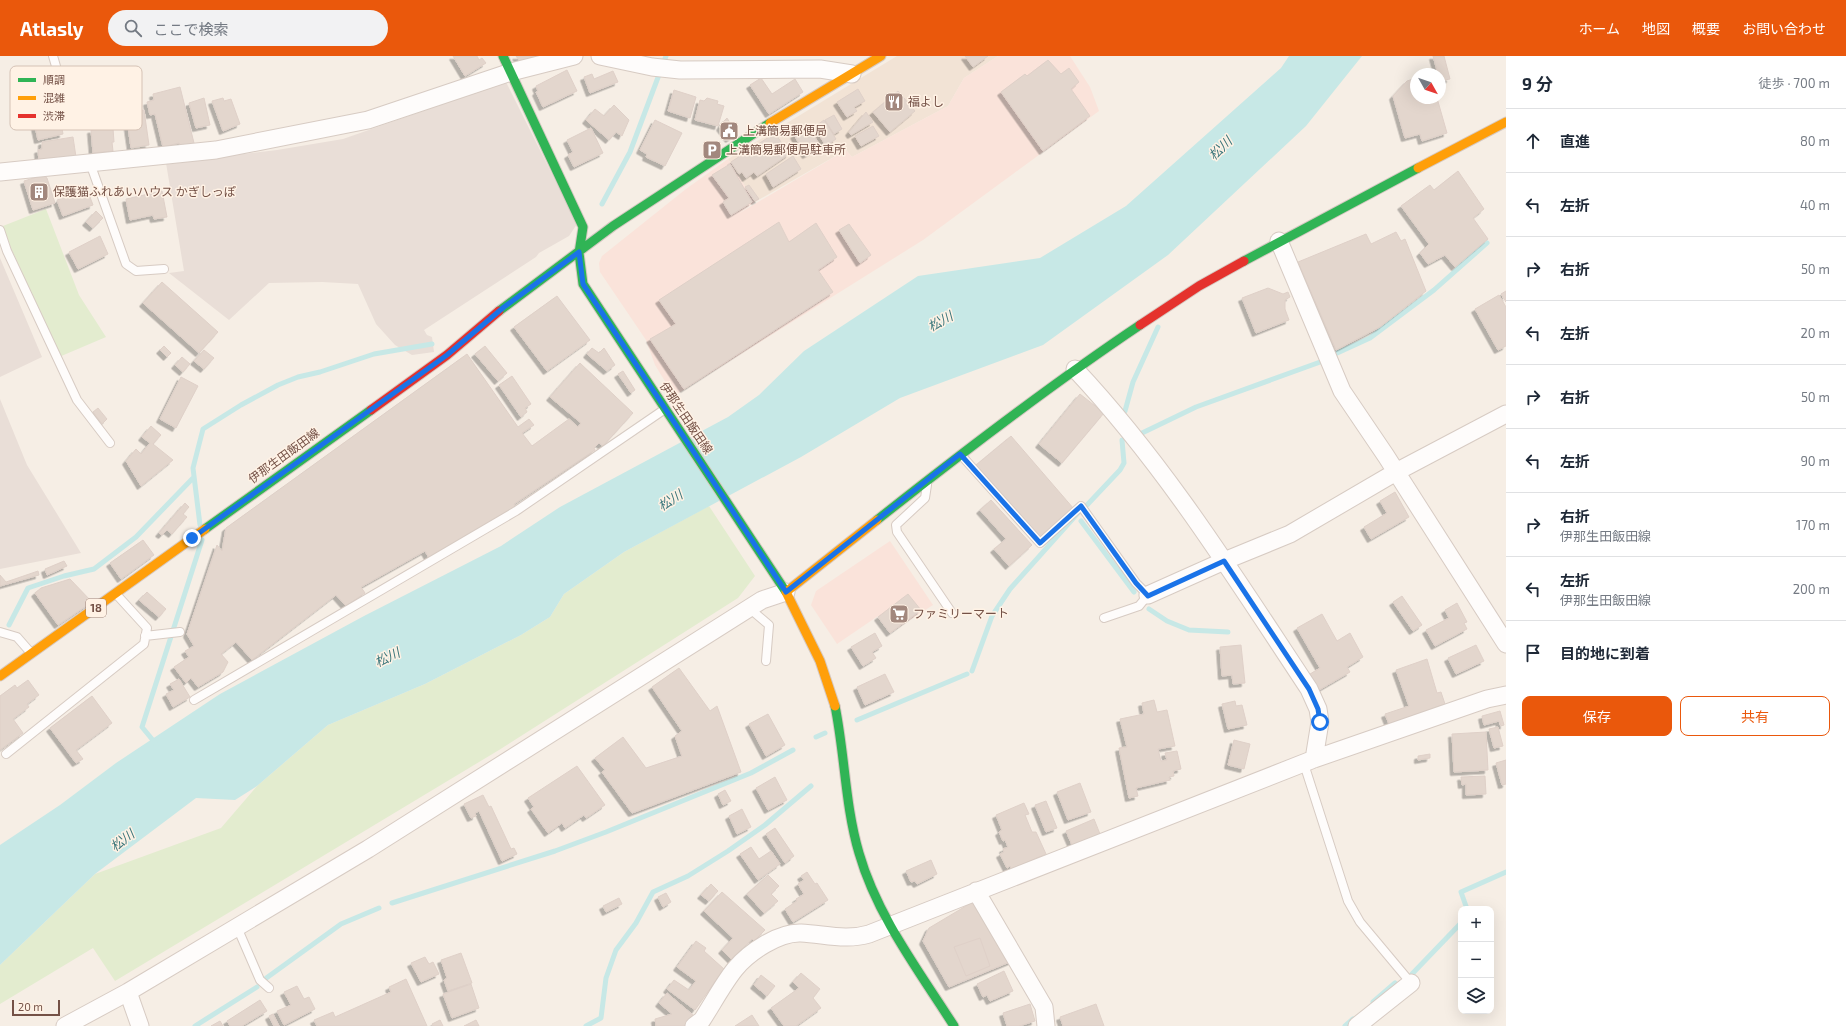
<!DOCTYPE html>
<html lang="ja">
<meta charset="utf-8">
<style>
:root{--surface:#fff;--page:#f2f2f3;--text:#1f2937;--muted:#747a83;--line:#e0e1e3;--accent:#ea580c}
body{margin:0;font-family:"Exo 2","Noto Sans JP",sans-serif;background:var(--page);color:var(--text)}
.controls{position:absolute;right:12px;bottom:12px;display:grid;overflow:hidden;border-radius:8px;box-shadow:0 4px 16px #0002}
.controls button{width:36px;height:36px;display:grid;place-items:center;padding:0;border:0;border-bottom:1px solid var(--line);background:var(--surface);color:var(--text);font:20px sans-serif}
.compass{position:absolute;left:1410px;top:12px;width:36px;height:36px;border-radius:50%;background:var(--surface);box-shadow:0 4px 16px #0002;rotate:130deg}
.scale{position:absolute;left:12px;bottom:10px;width:48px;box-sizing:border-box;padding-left:4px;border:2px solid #745146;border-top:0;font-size:11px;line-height:14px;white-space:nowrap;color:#745146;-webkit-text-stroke:3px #fff2e5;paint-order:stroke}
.stop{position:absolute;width:12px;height:12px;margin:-9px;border:3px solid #1a73e8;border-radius:50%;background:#fff}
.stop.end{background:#1a73e8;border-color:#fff;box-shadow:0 1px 4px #0008}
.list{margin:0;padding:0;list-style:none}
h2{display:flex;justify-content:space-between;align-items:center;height:52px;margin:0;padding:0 16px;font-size:17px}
h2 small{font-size:13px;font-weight:400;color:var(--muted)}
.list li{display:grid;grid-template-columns:26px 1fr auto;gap:12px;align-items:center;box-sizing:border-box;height:64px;padding:0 16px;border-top:1px solid var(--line)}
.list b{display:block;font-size:15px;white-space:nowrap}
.list p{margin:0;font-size:13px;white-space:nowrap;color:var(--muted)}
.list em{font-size:13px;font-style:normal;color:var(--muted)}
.actions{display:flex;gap:8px;padding:12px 16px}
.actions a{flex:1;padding:9px 0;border:1px solid var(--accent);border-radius:8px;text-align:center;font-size:14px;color:var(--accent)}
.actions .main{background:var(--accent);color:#fff}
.icon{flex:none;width:22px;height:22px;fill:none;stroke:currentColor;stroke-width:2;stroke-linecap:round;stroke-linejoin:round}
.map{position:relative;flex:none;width:1506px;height:970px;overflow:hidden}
header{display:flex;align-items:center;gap:24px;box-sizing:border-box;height:56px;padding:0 20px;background:var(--accent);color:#fff}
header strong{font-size:19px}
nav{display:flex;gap:22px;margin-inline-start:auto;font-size:14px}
.search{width:280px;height:36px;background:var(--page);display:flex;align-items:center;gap:10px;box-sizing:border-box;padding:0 14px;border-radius:22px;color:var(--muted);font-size:15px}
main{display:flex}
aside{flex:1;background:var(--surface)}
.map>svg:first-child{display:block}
</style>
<header>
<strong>Atlasly</strong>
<div class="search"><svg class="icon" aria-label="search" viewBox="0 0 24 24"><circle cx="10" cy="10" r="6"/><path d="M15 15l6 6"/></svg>ここで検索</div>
<nav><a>ホーム</a><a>地図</a><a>概要</a><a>お問い合わせ</a></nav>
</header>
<main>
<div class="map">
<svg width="1506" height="970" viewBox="0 0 1506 970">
<defs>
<filter id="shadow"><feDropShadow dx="-3.5" dy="3.5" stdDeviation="0" flood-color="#0004"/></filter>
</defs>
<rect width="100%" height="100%" fill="#f6eee5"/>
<path fill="#f2e3d5" d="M897,0H998L964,22L948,50L852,101L846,94L755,146L728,103Z"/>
<path fill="#fae3da" d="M998,0H1070L1090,31L1099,55L923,184L674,340L655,309L646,284L600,216L599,207L602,200L686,133L728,103L755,146L738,158L846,94L852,101L948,50L964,22Z
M890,485L933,549L890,577L878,560L837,588L811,549L816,535Z"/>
<path fill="#e9ded7" d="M506,26L577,168L569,180L539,197L536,201L424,274L427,279L432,281L434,296L412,299L395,289L376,268L358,228L322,226L269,227L229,264L169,217L184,215L166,107L277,94L343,83Z
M0,202L42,301L0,321Z
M0,343L27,409L81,497L0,513Z"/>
<path fill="#e3eccf" d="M46,153L79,239L106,281L59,301L11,192L3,170Z
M709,450L755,520L738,542L499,694L115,925L93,892L0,948V909L95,818L221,772L257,730L328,669L425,628L521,579L550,561L564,538L624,496Z"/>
<path fill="#c7e8e6" d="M1289,0H1362L1306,70L1168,199L1043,289L900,342L801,401L624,496L564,538L550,561L521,579L425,628L328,669L257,730L235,744L196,742L95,818L0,909V789L60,749L116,707L220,638L364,560L501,490L560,451L728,361L759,339L804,295L918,220L1040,202L1126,150L1281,12Z"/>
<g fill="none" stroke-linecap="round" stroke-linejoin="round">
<path stroke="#c7e8e6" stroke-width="5" d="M602,148L630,96L666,0
M1335,298L1370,282L1434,234L1487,187
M1125,355L1133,326L1158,271
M1140,378L1196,351L1323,305
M1087,449L1120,414L1124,407L1122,384
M1081,465L1134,536
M200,469L193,412L203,373L241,349L278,329L298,321L320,316L374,298L432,288
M1149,553L1167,565L1189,574L1228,576
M9,569L28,532L64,520L94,513L136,481L194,421
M972,615L992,560L1010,533L1078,457
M857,664L967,618
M816,681L825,677
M156,688L142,671L202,484
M392,847L555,795L606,776L751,717L793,694
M1467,853L1461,836L1506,816
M1412,918L1461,867
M265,923L341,868L379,852
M1373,946L1395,927
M195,970L257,931
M586,970L601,962L606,922L616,894L636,867L653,836L688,820L728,795L765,769L811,730
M1345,970L1353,963"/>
</g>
<path fill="#e3d6cd" stroke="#dfd0c8" filter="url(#shadow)" d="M453,0H477L479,4L482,2L486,7L465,20Z
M516,0H535L521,7Z
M965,0H988L973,11Z
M1433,0H1444L1450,23L1440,25V18H1438Z
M1048,4L1061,18L1069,12L1079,26L1071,33L1090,60L1043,95L1001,36L1025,18L1027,20Z
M567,14L577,35L543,51L536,36L538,35L536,30Z
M613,15L618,26L590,37L584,21L592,18L594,23Z
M761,22L772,38L795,23L803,36L769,58L750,29Z
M1416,22V42H1437L1447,77L1422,85L1420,78L1405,82L1393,40L1407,25Z
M180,31L194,87L180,90L179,87L163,91L155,58L150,59L147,46L154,44L153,38Z
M858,33L865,45L854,51L857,55L847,61L837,46Z
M674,34L696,41L690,62L668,55Z
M898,35L915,55L890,76L873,56Z
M204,42L210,69L196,72L189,47Z
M223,42L224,45L231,43L240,68L223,75L212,45Z
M707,42L718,45L717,48L724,50L718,70L695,64L700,44L704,45Z
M614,49L629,64L622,80L616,76L609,84L586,64L595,53L604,60Z
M144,54L149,89L131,92L126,57Z
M62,55L65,71L62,72L63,78L38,84L33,61Z
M866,56L873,66L851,79L849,76Z
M834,59L842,73L834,78L825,64Z
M727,62L737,78L729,83L720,71L723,66Z
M655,64L682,77L665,110L646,101L647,98L640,94Z
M824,64L836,83L826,90L814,71Z
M808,70L821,91L806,99L794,79Z
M873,70L879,80L861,90L855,80Z
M113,72L114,86H112L113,95L93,97L91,74Z
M591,72L603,97L574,111L568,99L573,96L567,84Z
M775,77L789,98L757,120L754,116L746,122L742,116L739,118L731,106Z
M73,81L76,101L39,106L38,94L42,93V86Z
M793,100L801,113L773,131L766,118Z
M730,108L752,146L731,159L723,146L729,142L712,119Z
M1458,115L1484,153L1473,162L1488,183L1455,211L1445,199L1428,208L1420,197L1429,188L1401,150L1430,129L1434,134Z
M43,119L47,122L55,147L33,154L24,125Z
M749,129L759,143L755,145L745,131Z
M87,133L93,149L63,160L57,144Z
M162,135L167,161L154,163L153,159L130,164L126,143Z
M96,155L103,162L93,172L86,166Z
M779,166L789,186L816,167L837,201L818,214L833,236L684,333L650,283L676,268L659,244Z
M849,168L871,199L860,207L839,174Z
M1396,176L1401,185L1405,183L1426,235L1380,271L1336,294L1298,206L1366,178L1371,188Z
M100,180L108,198L78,213L69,196Z
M162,226L218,276L199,297L143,247Z
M1268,232L1283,238L1288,236L1290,241L1285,244V253L1289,264L1256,277L1242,242Z
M1506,235V246L1501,238Z
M1499,239L1506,251V290L1498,294L1475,253Z
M557,240L590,284L547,315L514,271Z
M164,290L171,297L167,301L160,294Z
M485,290L507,317L498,325L475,298Z
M592,292L599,297L604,292L615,309L607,315L587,298Z
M204,294L214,302L204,313L194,305Z
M467,298L518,371L529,363L534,369L522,377L532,390L569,363L578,371L581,367L550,341L580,307L633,357L603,390L599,387L594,392L595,394L514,448L515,451L429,502L425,495L361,531L365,537L346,550L336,539L252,604L236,586L221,598L228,606L223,616L198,631L191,622L186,627L174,611L189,601L185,595L194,590L187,578L217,489L222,495L226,472Z
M182,301L190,308L183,316L175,309Z
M623,315L635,334L631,337L618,318Z
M512,320L531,348L525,352L527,356L521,361L499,329Z
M181,321L198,330L176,372L160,363Z
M1080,338L1104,357L1062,407L1039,388Z
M98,352L107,363L102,368L93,356Z
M151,370L161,379L153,388L173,404L141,430L126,405L136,393L141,398L150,387L142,381Z
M1011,380L1074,453L1039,483L976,409Z
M1395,436L1409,461L1371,483L1364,471L1387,457L1380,445Z
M991,444L1032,489L1009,510L994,493L1006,483L980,454Z
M185,447L189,451L183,458L187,461L172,478L167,474L162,479L159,477Z
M143,484L154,499L121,523L110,507Z
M64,505L67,510L47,519L45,513Z
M38,515L39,519L0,530V519L6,526Z
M70,523L92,546L58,569L35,537L41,532Z
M147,536L166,553L159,561L139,544Z
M908,538L921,554L890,577L878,561Z
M1402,540L1422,569L1413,575L1393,546Z
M1457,547L1467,566L1464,567L1467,573L1435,590L1426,574L1449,562L1445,554Z
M1322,558L1337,585L1350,577L1363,601L1347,611L1350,616L1319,634L1310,618L1320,612L1297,572Z
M875,577L882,590L872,596L876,602L863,610L851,591Z
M1241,589L1245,627L1233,628L1232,619L1222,620L1220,591Z
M1476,589L1484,605L1456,618L1448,602Z
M1427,603L1437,637L1441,636L1445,648L1389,668L1385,658L1409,650L1396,614Z
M679,612L710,655L717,650L741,716L632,757L602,716L605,714L595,702L623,681L646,712L682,700L675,680L682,675L652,631Z
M885,618L894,636L865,649L857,631Z
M179,623L190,641L173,651L166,638L174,634L170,628Z
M28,624L39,639L27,648L29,651L13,663L23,677L0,694V640L15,629L17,632Z
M92,640L112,667L76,694L83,703L76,707L50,672Z
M1154,644L1157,656L1167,654L1175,690L1158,693L1161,705L1167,704L1165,697L1177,695L1181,713L1173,715L1174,720L1169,721L1170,724L1136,732L1138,740L1129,742L1119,692L1127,691L1120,663L1144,658L1142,647Z
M1235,645L1236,650L1242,649L1247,669L1228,673L1222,648Z
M1500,655L1504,669L1501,670L1499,665L1484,669L1482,660Z
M768,658L785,689L766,700L749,668Z
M1498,671L1503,690L1494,692L1489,673Z
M1486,676L1488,714L1454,716L1452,678Z
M1234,684L1250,688L1244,713L1228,709Z
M1430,698V702L1418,704V700Z
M1506,704V728L1502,729L1496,707Z
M577,710L605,749L586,762L584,759L565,772L562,767L548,777L531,753L534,751L528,742Z
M1485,720L1486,738L1466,739V728L1462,729L1461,721Z
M775,721L787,744L768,754L756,732Z
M1080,727L1091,756L1068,764L1057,736Z
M725,734L731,745L723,749L718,738Z
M483,739L489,751L491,750L511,793L514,792L517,798L502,805L479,755L475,757L476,760L471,762L464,748Z
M1046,745L1057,772L1046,776L1035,749Z
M1024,747L1029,758L1025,759L1032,776H1036L1046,798L1011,813L1010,810L1007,812L1000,798L1004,796L1003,793L1008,791L1005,784L1003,785L999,776L1002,774L996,759Z
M742,753L751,771L737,778L729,760Z
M1094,763L1100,778L1072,789L1066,775Z
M775,772L794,800L785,807L766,778Z
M751,791L759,803L771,795L780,808L758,824L740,798Z
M931,804L937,818L917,828L915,825L911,826L906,815Z
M807,816L815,828L817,827L828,844L793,866L785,853L797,845L796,843L804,838L798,828L804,824L801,820Z
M768,819L779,830L771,838L778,845L764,857L747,838Z
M711,828L718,835L709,845L701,839Z
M722,836L765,874L754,885L752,883L732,904L722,894L733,882L704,855Z
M666,837L671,846L663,851L658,841Z
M619,842L622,848L606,856L603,850Z
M976,844L1012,905L949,931L923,885L929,872Z
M980,882L990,910L966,920L954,891Z
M696,885L706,892L704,895L724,913L695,954L667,933L674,924L689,934L696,925L677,911Z
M461,897L472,927L448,935L444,924L447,922L441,904Z
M425,901L429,908L433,906L439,918L421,926L411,907Z
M1004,915L1013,935L990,945L987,939L983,941L977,928Z
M801,917L820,933L813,942L821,952L796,970H784L771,952L799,932L793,926Z
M761,919L775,930L767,940L754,929Z
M406,923L427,970H317L314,964L333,956L335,961L391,936L389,931Z
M471,928L479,952L452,962L443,938Z
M297,930L304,943L309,941L315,953L284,969L277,955L291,949L284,936Z
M667,937L694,960L685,970H656L655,963L672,958L659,947Z
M260,944L267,955L242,970H230L227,965Z
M1030,948L1035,965L1019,970H1007L1003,957Z
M1096,948L1104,970H1063L1060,961Z
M273,958L279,970H274L269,960Z
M752,959L759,970H735Z
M440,964L443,970H433L432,968Z
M476,964L479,970H464Z
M220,965L223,970H211Z"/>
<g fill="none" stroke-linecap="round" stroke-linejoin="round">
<defs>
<path id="lane" d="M53,0L60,24
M90,107L126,208L136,215L164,213
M0,174L7,195L77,344L110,387
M961,399L1040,487L1081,450L1136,527L1148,539L1139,550L1104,562
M927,429L925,442L896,469L897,476L952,557
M749,552L769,569L766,605
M0,576L17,581L31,597
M145,580L180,576
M194,644L516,455L665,353
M6,698L144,588L147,572L116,538
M1304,708L1348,845L1360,866L1411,927
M237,871L260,924L269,932"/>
<path id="street" d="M600,0L652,11L680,14L820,13L852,18
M0,116L216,94L368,64L511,16L574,0
M1279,185L1342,335L1386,400L1506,588
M1075,313C1166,410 1236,523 1309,633L1318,653L1320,666L1314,703
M1148,539L1224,505L1290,478L1396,416L1506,358
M976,835L1044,951L1046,970
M128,936L140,970
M65,970L128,936L368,793L762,544L786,536
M694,970L702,964C713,947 723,928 735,913C749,896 779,876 801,877C824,878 846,885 869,878L1314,703L1487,643L1506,639
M1357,970L1411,927"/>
<path id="fast" d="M503,0L583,171L579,197
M579,197L583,228L786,536
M1244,205L1418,112
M499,255L613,170L770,67
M877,464C963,396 1049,330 1140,269
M205,473L371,354
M835,650C845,699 845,750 859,797C877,860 919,915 954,970"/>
<path id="slow" d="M770,67L881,0
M1418,112L1506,66
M0,620L205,473
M835,650L820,605L786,536L877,464"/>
<path id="jam" d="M1140,269L1199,230L1244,205
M371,354L447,299L499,255"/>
</defs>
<use href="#lane" stroke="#d7cbc3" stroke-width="10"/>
<use href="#street" stroke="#d7cbc3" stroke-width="19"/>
<use href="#fast" stroke="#d6c9c2" stroke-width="11"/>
<use href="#slow" stroke="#d6c9c2" stroke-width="11"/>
<use href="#jam" stroke="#d6c9c2" stroke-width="11"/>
<use href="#lane" stroke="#fefcfb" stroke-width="8"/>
<use href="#street" stroke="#fefcfb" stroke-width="17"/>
<use href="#fast" stroke="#30b455" stroke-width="9"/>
<use href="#slow" stroke="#ff9f0a" stroke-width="9"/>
<use href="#jam" stroke="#e5322d" stroke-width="9"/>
</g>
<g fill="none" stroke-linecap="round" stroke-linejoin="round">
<path stroke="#1a73e8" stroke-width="5" d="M192,482L447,299L504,251L579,196L583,228L786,536L960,398L1040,487L1081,450L1136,527L1148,540L1224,505L1309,633L1318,653L1320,666"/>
</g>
<defs>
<symbol id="restaurant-square" viewBox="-11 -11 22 22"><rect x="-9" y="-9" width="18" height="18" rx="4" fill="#a2887e" stroke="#fff2e5"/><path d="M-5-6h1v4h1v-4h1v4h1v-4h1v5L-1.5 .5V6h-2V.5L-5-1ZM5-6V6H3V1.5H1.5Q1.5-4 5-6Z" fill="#fff"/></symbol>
<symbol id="civic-square" viewBox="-11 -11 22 22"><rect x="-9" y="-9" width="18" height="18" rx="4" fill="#a2887e" stroke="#fff2e5"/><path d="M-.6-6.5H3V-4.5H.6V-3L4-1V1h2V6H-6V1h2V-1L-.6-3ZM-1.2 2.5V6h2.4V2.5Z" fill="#fff"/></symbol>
<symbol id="parking-square" viewBox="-11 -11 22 22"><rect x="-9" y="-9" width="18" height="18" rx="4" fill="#a2887e" stroke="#fff2e5"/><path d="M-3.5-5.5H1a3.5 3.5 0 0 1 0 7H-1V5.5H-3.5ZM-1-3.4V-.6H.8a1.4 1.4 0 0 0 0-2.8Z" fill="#fff"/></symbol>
<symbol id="building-square" viewBox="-11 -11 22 22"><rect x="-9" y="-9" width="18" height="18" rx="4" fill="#a2887e" stroke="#fff2e5"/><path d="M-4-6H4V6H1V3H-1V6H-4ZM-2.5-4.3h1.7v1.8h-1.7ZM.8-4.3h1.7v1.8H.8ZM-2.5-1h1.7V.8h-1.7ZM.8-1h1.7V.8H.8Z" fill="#fff"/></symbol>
<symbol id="supermarket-square" viewBox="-11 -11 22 22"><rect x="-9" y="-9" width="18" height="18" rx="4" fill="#a2887e" stroke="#fff2e5"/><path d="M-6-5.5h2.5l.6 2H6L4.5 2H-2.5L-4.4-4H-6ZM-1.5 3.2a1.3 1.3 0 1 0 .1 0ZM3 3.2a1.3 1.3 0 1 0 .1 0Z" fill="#fff"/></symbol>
</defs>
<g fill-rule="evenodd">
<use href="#restaurant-square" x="883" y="35" width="22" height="22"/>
<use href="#civic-square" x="718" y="64" width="22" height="22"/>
<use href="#parking-square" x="701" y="83" width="22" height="22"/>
<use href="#building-square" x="28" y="125" width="22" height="22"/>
<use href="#supermarket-square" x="888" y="547" width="22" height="22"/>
</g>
<g text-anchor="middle" stroke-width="3" stroke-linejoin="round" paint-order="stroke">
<rect fill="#fff2e5" stroke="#9e8176" stroke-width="1" x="86" y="543" width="20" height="18" rx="3"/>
<g font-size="11" font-weight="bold" fill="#745146">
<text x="96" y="556">18</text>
</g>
<g font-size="12" fill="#745146" stroke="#fff2e5" text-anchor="start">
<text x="908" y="50">福よし</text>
<text x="743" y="79">上溝簡易郵便局</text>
<text x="726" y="98">上溝簡易郵便局駐車所</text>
<text x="53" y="140">保護猫ふれあいハウス かぎしっぽ</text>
<text x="913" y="562">ファミリーマート</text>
</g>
<g font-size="12" fill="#745146" stroke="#fff2e5">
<text transform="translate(686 362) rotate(56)" y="4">伊那生田飯田線</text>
<text transform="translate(284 400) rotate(-36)" y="4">伊那生田飯田線</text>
</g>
<g font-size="13" font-style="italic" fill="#3a767b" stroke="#fff2e5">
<text transform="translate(1220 92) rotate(-44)" y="5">松川</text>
<text transform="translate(940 265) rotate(-29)" y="5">松川</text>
<text transform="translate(670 444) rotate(-33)" y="5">松川</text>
<text transform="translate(387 601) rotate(-26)" y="5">松川</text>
<text transform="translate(122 784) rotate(-37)" y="5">松川</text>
</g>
</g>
<rect x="10" y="10" width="132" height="64" rx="6" fill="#fff2e5" stroke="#d5c2b5" stroke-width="1"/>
<rect x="18" y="22" width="18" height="4" fill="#30b455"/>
<rect x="18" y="40" width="18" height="4" fill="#ff9f0a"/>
<rect x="18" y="58" width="18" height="4" fill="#e5322d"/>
<g font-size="11" fill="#745146">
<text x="43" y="28">順調</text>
<text x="43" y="46">混雑</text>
<text x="43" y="64">渋滞</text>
</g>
</svg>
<div class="controls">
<button>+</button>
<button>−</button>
<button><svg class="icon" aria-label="layers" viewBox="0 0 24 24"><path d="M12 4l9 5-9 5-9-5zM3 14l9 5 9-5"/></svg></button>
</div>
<svg class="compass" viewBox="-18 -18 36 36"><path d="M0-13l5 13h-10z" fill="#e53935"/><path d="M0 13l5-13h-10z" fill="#747a83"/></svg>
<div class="scale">20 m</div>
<div class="stop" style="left:1320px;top:666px"></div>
<div class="stop end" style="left:192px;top:482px"></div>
</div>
<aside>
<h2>9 分<small>徒歩 · 700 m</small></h2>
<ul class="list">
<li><svg class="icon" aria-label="ahead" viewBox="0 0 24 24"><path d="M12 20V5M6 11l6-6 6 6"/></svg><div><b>直進</b></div><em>80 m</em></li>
<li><svg class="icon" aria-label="left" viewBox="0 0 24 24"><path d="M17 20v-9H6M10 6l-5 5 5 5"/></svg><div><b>左折</b></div><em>40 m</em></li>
<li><svg class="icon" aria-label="right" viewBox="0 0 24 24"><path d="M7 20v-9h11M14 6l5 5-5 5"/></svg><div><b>右折</b></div><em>50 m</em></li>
<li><svg class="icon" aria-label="left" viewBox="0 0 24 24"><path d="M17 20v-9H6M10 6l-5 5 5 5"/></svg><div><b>左折</b></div><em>20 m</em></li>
<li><svg class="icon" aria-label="right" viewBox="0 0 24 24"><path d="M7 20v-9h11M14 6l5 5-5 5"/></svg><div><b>右折</b></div><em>50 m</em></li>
<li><svg class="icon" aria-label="left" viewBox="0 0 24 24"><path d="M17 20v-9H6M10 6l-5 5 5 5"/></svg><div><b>左折</b></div><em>90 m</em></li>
<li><svg class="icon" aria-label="right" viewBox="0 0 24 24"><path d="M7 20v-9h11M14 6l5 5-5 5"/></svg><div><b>右折</b><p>伊那生田飯田線</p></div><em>170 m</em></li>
<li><svg class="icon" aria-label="left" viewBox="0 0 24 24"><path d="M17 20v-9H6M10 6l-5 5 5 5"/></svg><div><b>左折</b><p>伊那生田飯田線</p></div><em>200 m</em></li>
<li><svg class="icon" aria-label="arrive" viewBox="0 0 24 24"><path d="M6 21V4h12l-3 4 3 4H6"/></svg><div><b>目的地に到着</b></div></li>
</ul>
<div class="actions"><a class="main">保存</a><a>共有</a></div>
</aside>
</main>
